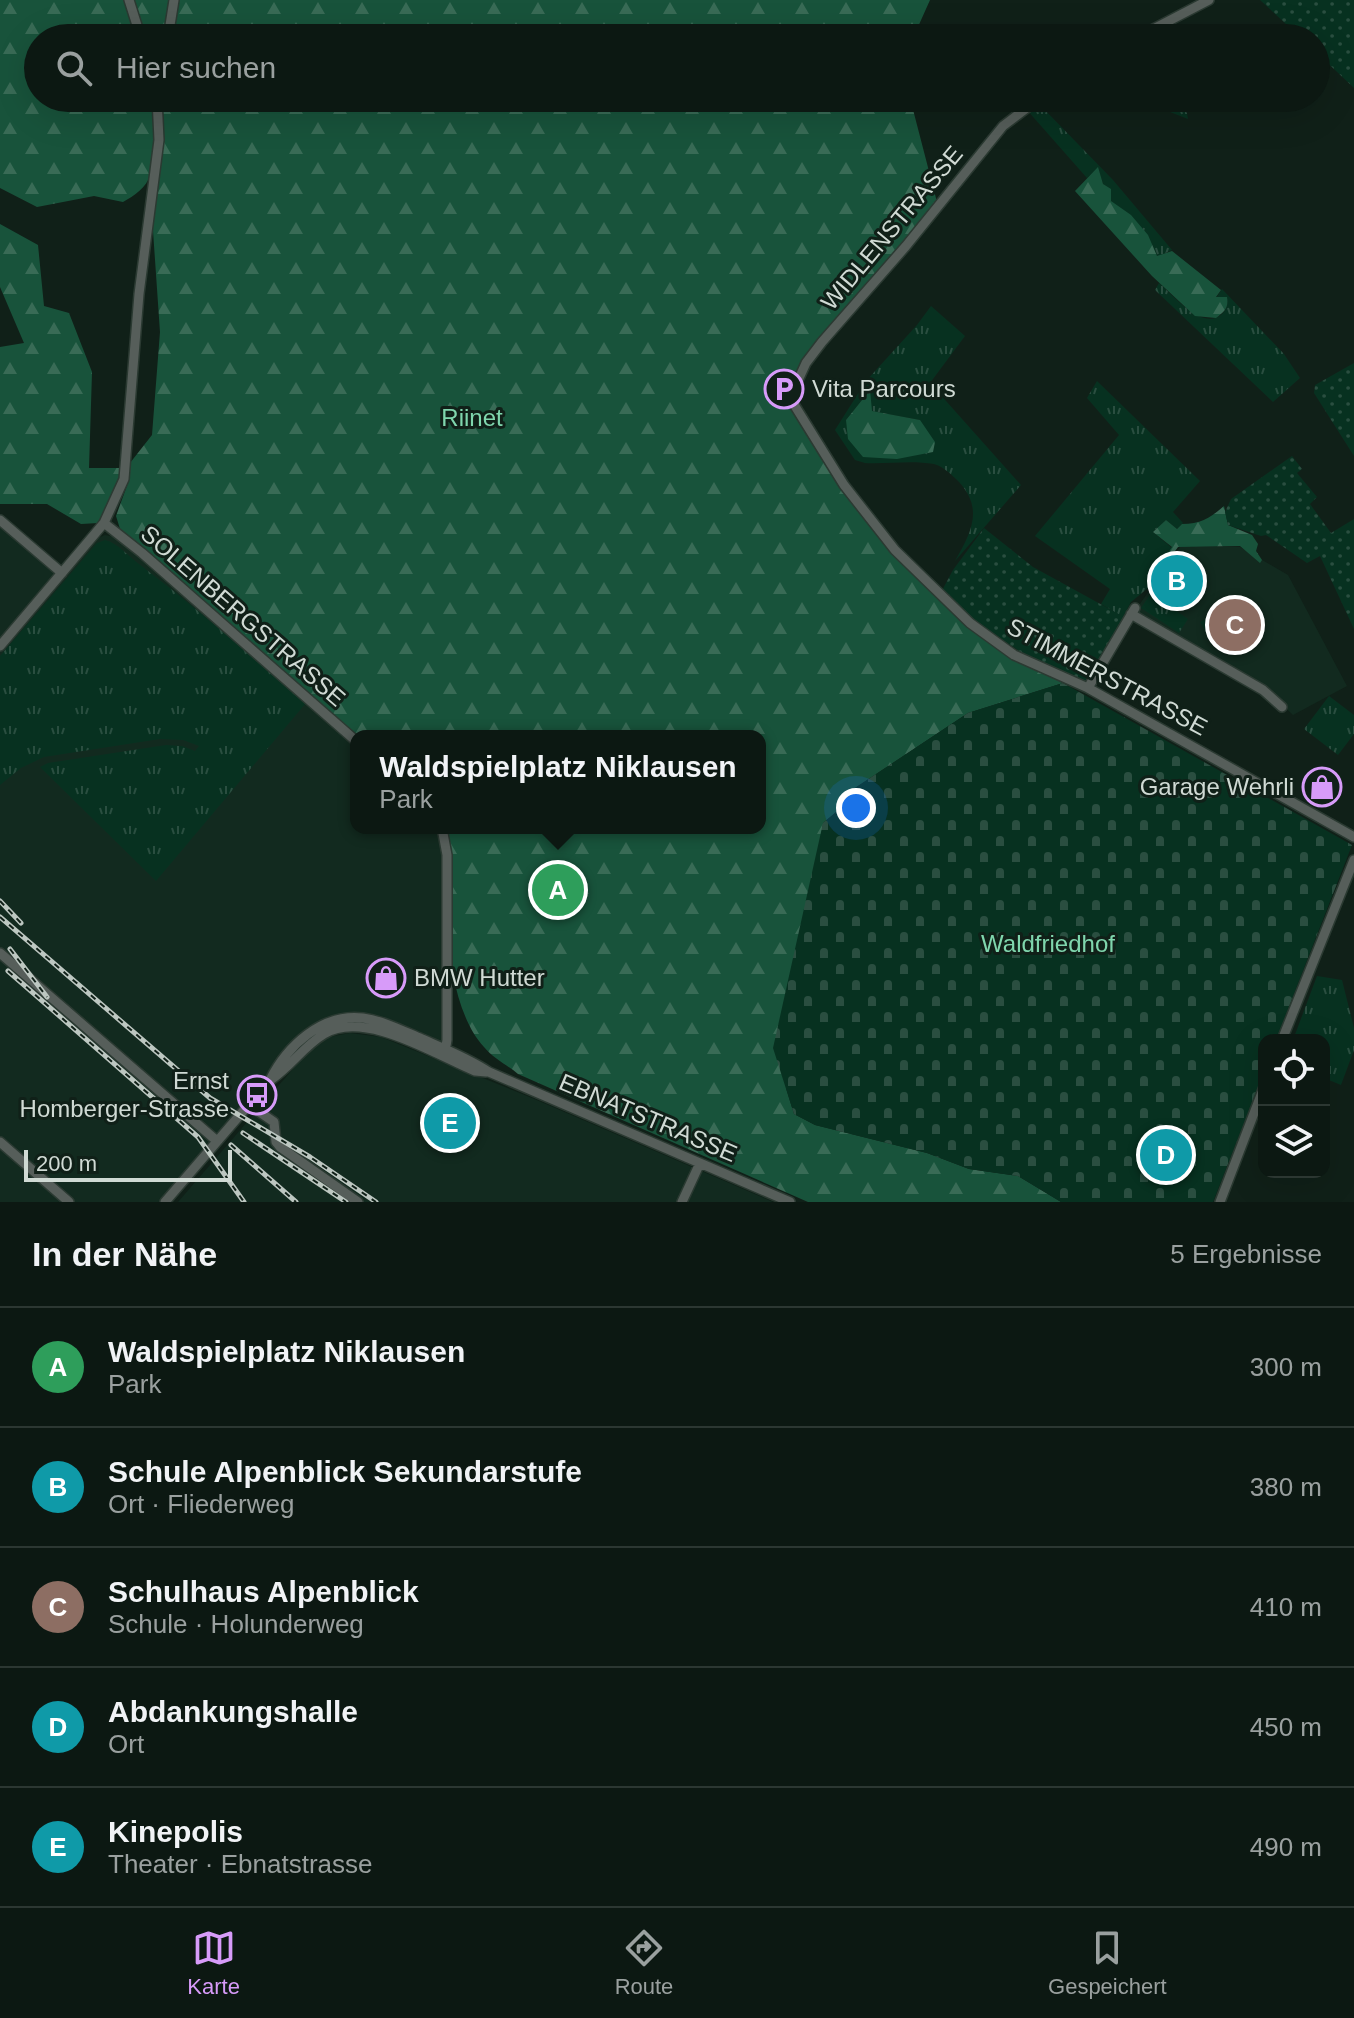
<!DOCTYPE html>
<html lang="de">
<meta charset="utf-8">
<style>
:root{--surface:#0c1812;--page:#1a2520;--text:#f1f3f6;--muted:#9aa09f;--line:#2c3732;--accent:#d79bf9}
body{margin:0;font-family:Helvetica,sans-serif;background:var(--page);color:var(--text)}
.controls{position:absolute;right:24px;bottom:24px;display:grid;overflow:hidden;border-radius:16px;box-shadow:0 8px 32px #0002}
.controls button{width:72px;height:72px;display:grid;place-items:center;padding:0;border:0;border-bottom:2px solid var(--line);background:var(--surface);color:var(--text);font:40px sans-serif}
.scale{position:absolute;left:24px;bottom:20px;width:208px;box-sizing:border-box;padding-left:8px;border:4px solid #d0dad4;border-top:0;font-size:22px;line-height:28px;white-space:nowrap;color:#d0dad4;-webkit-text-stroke:6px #102018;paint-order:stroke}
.you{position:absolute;left:856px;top:808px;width:28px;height:28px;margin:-20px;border:6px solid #fff;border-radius:50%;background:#1a73e8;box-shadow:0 0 0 12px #1a73e833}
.badge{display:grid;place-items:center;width:52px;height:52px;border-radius:50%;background:var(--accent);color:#fff;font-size:26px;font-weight:700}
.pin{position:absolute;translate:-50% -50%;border:4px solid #fff;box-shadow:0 2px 8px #0006}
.popup{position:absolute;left:350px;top:730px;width:416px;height:104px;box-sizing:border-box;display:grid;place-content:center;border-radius:16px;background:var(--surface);filter:drop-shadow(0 2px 6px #0005);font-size:26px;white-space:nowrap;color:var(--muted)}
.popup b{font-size:30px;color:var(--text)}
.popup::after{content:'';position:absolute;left:50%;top:100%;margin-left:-16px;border:16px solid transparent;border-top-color:var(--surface)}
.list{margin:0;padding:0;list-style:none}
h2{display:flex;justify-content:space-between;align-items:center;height:104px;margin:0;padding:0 32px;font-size:34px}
h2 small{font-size:26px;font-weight:400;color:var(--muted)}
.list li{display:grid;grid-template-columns:52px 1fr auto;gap:24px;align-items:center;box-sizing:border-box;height:120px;padding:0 32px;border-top:2px solid var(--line)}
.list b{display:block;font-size:30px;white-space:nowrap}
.list p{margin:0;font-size:26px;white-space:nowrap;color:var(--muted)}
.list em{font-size:26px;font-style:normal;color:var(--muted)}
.icon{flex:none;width:44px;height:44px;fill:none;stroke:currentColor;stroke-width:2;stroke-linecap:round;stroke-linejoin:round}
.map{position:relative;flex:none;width:1354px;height:1202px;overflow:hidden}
.search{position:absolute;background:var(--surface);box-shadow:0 8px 32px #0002;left:24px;right:24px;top:24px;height:88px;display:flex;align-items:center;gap:20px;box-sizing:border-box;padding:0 28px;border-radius:44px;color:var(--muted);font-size:30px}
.sheet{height:704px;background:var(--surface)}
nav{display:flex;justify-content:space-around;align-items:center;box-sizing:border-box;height:112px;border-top:2px solid var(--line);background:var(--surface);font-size:22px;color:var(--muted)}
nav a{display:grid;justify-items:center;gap:4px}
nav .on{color:var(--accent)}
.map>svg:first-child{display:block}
</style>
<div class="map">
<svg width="1354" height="1202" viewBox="0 0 1354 1202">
<defs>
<pattern id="grass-tufts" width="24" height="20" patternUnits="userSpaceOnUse" patternTransform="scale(2)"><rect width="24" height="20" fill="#073120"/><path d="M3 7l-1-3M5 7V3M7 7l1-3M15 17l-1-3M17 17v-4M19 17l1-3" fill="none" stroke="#2a4e40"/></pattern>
<pattern id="forest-firs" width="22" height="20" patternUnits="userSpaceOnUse" patternTransform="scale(2)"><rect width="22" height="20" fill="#18533b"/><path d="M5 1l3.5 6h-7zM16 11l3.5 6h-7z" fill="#396b56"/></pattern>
<pattern id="cemetery-stones" width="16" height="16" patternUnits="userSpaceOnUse" patternTransform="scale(2)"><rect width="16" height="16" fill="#073120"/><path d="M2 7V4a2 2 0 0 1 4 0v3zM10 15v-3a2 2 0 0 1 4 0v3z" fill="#2a4e40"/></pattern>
<pattern id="garden-dots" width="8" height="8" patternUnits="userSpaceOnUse" patternTransform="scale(2)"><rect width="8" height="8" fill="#073120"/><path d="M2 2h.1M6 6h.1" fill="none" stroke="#2a4e40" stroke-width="1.8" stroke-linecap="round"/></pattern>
</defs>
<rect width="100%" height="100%" fill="#102018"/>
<path fill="#122a1f" d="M0,523L59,577L93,540L105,535L115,537L356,741V828H442L445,837L444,1054L387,1029L350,1021L335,1025L308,1038L165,1202H0Z
M1180,547H1240L1288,575L1347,686L1293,715L1265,688L1135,611Z
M350,1033L381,1037L532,1098L773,1202H178L305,1055L329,1037Z"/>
<path fill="url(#grass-tufts)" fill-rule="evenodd" d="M1154,98H1174L1187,113L1188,119L1165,110Z
M1036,104L1041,106L1113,180L1172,250L1157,257C1143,222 1136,224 1111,201L1110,189L1103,184L1098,168L1087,178L1027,110Z
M1159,283C1173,295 1203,332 1222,314C1227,309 1228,305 1227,297L1216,298L1222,289L1284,354L1300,378L1273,402L1155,290Z
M931,306L965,336L930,383L1021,485L955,561C971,533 984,509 959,482C952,475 944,467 934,464C913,460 887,464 865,463L855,460L835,430L866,381L917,325ZM869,391L871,411L920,420H846Z
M1097,381L1200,481L1173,512L1183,523L1177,529L1166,520L1153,532L1172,548L1164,559L1167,562L1148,588L1131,602L1123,617L1101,604L1110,589L1035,536L1119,435L1087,398Z
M105,540C118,543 128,556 139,564C197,608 251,656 306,703L156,881L40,767L48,763L166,745L182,746L195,751L199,746L183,740L160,739L44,757L21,768L0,785V656L97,543Z
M1151,593L1188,619L1179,633L1141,608Z
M1329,696L1354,715V734L1338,755L1304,729Z
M1317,976L1342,980L1354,1028V1050L1341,1085L1324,1078V1040H1293Z"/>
<path fill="url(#forest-firs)" d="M0,0H125L137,38H38V98H153C156,118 156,156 150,175C147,187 134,196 123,202L94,196L37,207L0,188Z
M132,0H930L913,38H145Z
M161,98H910L938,206L822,342L790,394L844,485L939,596L1014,655L1063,683L968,713L852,790L835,813L823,823L786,1088L794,1114L815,1125L927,1153L969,1169L1018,1176L1061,1202H808L518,1074C507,1065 493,1058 484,1047C442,1002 445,889 442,828H760V736H356L121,532L116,516L128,483L130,463L152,435L160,332L152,216Z
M1098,167L1103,184L1111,189V201L1131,215L1148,235L1157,256L1172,251L1221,290L1216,297H1227C1229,308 1224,312 1216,318L1195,316L1152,276L1075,191Z
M0,224L38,245L44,306L69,313L92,372L89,468H123L119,484L98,523L81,524L47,504H0V347L24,343L0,287Z
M870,390L872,411L920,420L935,442L933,452L897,459L863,457L848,439L846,420Z
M1224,506L1228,525L1252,535L1258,544L1256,551L1262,560L1260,563L1240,546L1178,547L1167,562L1164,559L1172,547L1153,532L1166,520L1177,529L1182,524C1201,524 1210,518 1224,506Z"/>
<path fill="url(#cemetery-stones)" d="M1063,683L1352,845L1276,1040H1264V1072L1213,1202H1061L1018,1176L969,1169L927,1153L815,1125L794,1114L773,1048L823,823L835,813L852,790L968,713Z"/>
<path fill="url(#garden-dots)" d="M1260,0H1354V88L1316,52V38H1301Z
M1354,363V456L1314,393L1315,385Z
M1292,456L1302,469L1297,473L1317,497L1310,504L1331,533L1354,519V629L1320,556L1307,563L1266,535L1261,536L1228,525L1225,512L1231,499Z
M984,528L1033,567L1124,617L1085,681L1019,651L939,596L953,570Z"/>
<path fill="#073120" d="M1234,603L1246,625L1232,633L1220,611Z
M1215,614L1227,635L1212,643L1200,622Z"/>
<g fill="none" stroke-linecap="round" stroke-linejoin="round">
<defs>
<path id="minor" d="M129,0L141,38
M168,38L174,0
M1136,38L1209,0
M1040,98L1003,126L906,246L822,342L806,363L790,398L844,485L895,550L970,623L1014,655L1088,688L1354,837
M0,520L62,573
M104,523L142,553L356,741
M1131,614L1263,690L1282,707
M0,646L104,523L124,479L139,294L159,140L157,98
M1088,688L1135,608
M442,828L447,855V1040L445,1052
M0,953L217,1141
M1282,1040L1354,860
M272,1079C291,1066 304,1046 324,1034C364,1009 436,1055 475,1071L486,1072
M248,1104L274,1122L276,1142L280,1147L358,1202
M0,1142L69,1202
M165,1202L270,1080C287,1046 322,1013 363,1018C384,1021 403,1031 422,1039C445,1049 468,1058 489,1072L790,1202
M682,1202L700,1163
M1220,1202L1264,1087"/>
</defs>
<use href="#minor" stroke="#2b3a32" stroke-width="12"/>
<use href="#minor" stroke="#565e5a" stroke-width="9"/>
<defs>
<path id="rail" d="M0,901L21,923
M0,917L210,1098L310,1157L376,1202
M10,949L47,997
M8,971L198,1137L244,1202
M243,1133L346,1202
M231,1145L296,1202"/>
</defs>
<use href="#rail" stroke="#bdc7c1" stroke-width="5"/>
<use href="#rail" stroke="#102018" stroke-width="2" stroke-dasharray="6" stroke-linecap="butt"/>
</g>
<defs>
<symbol id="parking-ring" viewBox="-11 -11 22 22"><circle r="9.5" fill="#102018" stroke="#d79bf9" stroke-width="1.5"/><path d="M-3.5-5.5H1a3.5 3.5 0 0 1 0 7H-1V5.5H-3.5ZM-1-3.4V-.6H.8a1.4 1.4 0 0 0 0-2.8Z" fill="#d79bf9"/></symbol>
<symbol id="shop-ring" viewBox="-11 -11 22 22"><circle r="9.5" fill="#102018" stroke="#d79bf9" stroke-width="1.5"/><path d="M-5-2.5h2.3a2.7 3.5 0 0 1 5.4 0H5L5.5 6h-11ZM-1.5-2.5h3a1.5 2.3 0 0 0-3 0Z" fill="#d79bf9"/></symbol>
<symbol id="bus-ring" viewBox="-11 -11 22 22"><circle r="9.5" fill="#102018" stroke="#d79bf9" stroke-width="1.5"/><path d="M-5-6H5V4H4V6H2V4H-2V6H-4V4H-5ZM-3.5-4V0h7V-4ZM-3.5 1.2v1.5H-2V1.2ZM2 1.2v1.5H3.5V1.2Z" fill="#d79bf9"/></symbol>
</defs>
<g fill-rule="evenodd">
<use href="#parking-ring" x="762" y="367" width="44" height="44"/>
<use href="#shop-ring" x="1300" y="765" width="44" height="44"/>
<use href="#shop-ring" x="364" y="956" width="44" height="44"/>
<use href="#bus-ring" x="235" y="1073" width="44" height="44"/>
</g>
<g text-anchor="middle" stroke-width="6" stroke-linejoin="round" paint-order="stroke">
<g font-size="24" fill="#d0dad4" stroke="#102018">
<text transform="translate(892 228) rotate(-50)" y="8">WIDLENSTRASSE</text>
<text transform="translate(243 616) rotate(41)" y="8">SOLENBERGSTRASSE</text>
<text transform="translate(1107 677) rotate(28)" y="8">STIMMERSTRASSE</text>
<text transform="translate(648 1118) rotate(23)" y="8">EBNATSTRASSE</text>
</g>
<g font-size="24" fill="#d0dad4" stroke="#102018" text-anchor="start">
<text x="812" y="397">Vita Parcours</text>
<text x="1294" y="795" text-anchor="end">Garage Wehrli</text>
<text x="414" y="986">BMW Hutter</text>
<text x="229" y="1089" text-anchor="end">Ernst<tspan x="229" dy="28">Homberger-Strasse</tspan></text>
</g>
<g font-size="24" fill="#7fd6ad" stroke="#102018">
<text x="472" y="426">Riinet</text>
<text x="1048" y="952">Waldfriedhof</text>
</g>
</g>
</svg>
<div class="controls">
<button><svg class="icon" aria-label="locate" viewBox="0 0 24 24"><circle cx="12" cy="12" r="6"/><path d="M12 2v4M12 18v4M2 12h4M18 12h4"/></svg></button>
<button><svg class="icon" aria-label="layers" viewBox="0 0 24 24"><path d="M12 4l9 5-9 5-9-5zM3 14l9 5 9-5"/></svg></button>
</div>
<div class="scale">200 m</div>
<div class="you"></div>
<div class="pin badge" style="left:558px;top:890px;background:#2e9e5b">A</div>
<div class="popup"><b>Waldspielplatz Niklausen</b>Park</div>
<div class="pin badge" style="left:1177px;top:581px;background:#0f9aa8">B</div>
<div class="pin badge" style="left:1235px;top:625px;background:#8d6e63">C</div>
<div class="pin badge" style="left:1166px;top:1155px;background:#0f9aa8">D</div>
<div class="pin badge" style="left:450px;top:1123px;background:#0f9aa8">E</div>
<div class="search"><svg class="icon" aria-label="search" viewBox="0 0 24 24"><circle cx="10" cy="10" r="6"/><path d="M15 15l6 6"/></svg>Hier suchen</div>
</div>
<section class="sheet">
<h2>In der Nähe<small>5 Ergebnisse</small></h2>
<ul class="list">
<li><span class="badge" style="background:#2e9e5b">A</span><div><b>Waldspielplatz Niklausen</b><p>Park</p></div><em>300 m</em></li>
<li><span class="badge" style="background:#0f9aa8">B</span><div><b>Schule Alpenblick Sekundarstufe</b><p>Ort · Fliederweg</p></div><em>380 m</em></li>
<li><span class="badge" style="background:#8d6e63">C</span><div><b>Schulhaus Alpenblick</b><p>Schule · Holunderweg</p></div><em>410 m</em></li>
<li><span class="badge" style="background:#0f9aa8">D</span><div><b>Abdankungshalle</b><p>Ort</p></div><em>450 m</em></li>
<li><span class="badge" style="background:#0f9aa8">E</span><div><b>Kinepolis</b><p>Theater · Ebnatstrasse</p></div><em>490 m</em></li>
</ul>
</section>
<nav>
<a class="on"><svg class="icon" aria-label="map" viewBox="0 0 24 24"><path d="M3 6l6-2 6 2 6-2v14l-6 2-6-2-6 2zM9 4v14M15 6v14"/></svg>Karte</a>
<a><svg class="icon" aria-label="directions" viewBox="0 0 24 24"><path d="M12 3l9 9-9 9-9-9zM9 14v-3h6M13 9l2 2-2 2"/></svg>Route</a>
<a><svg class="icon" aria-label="saved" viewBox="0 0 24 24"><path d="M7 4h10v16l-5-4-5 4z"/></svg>Gespeichert</a>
</nav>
